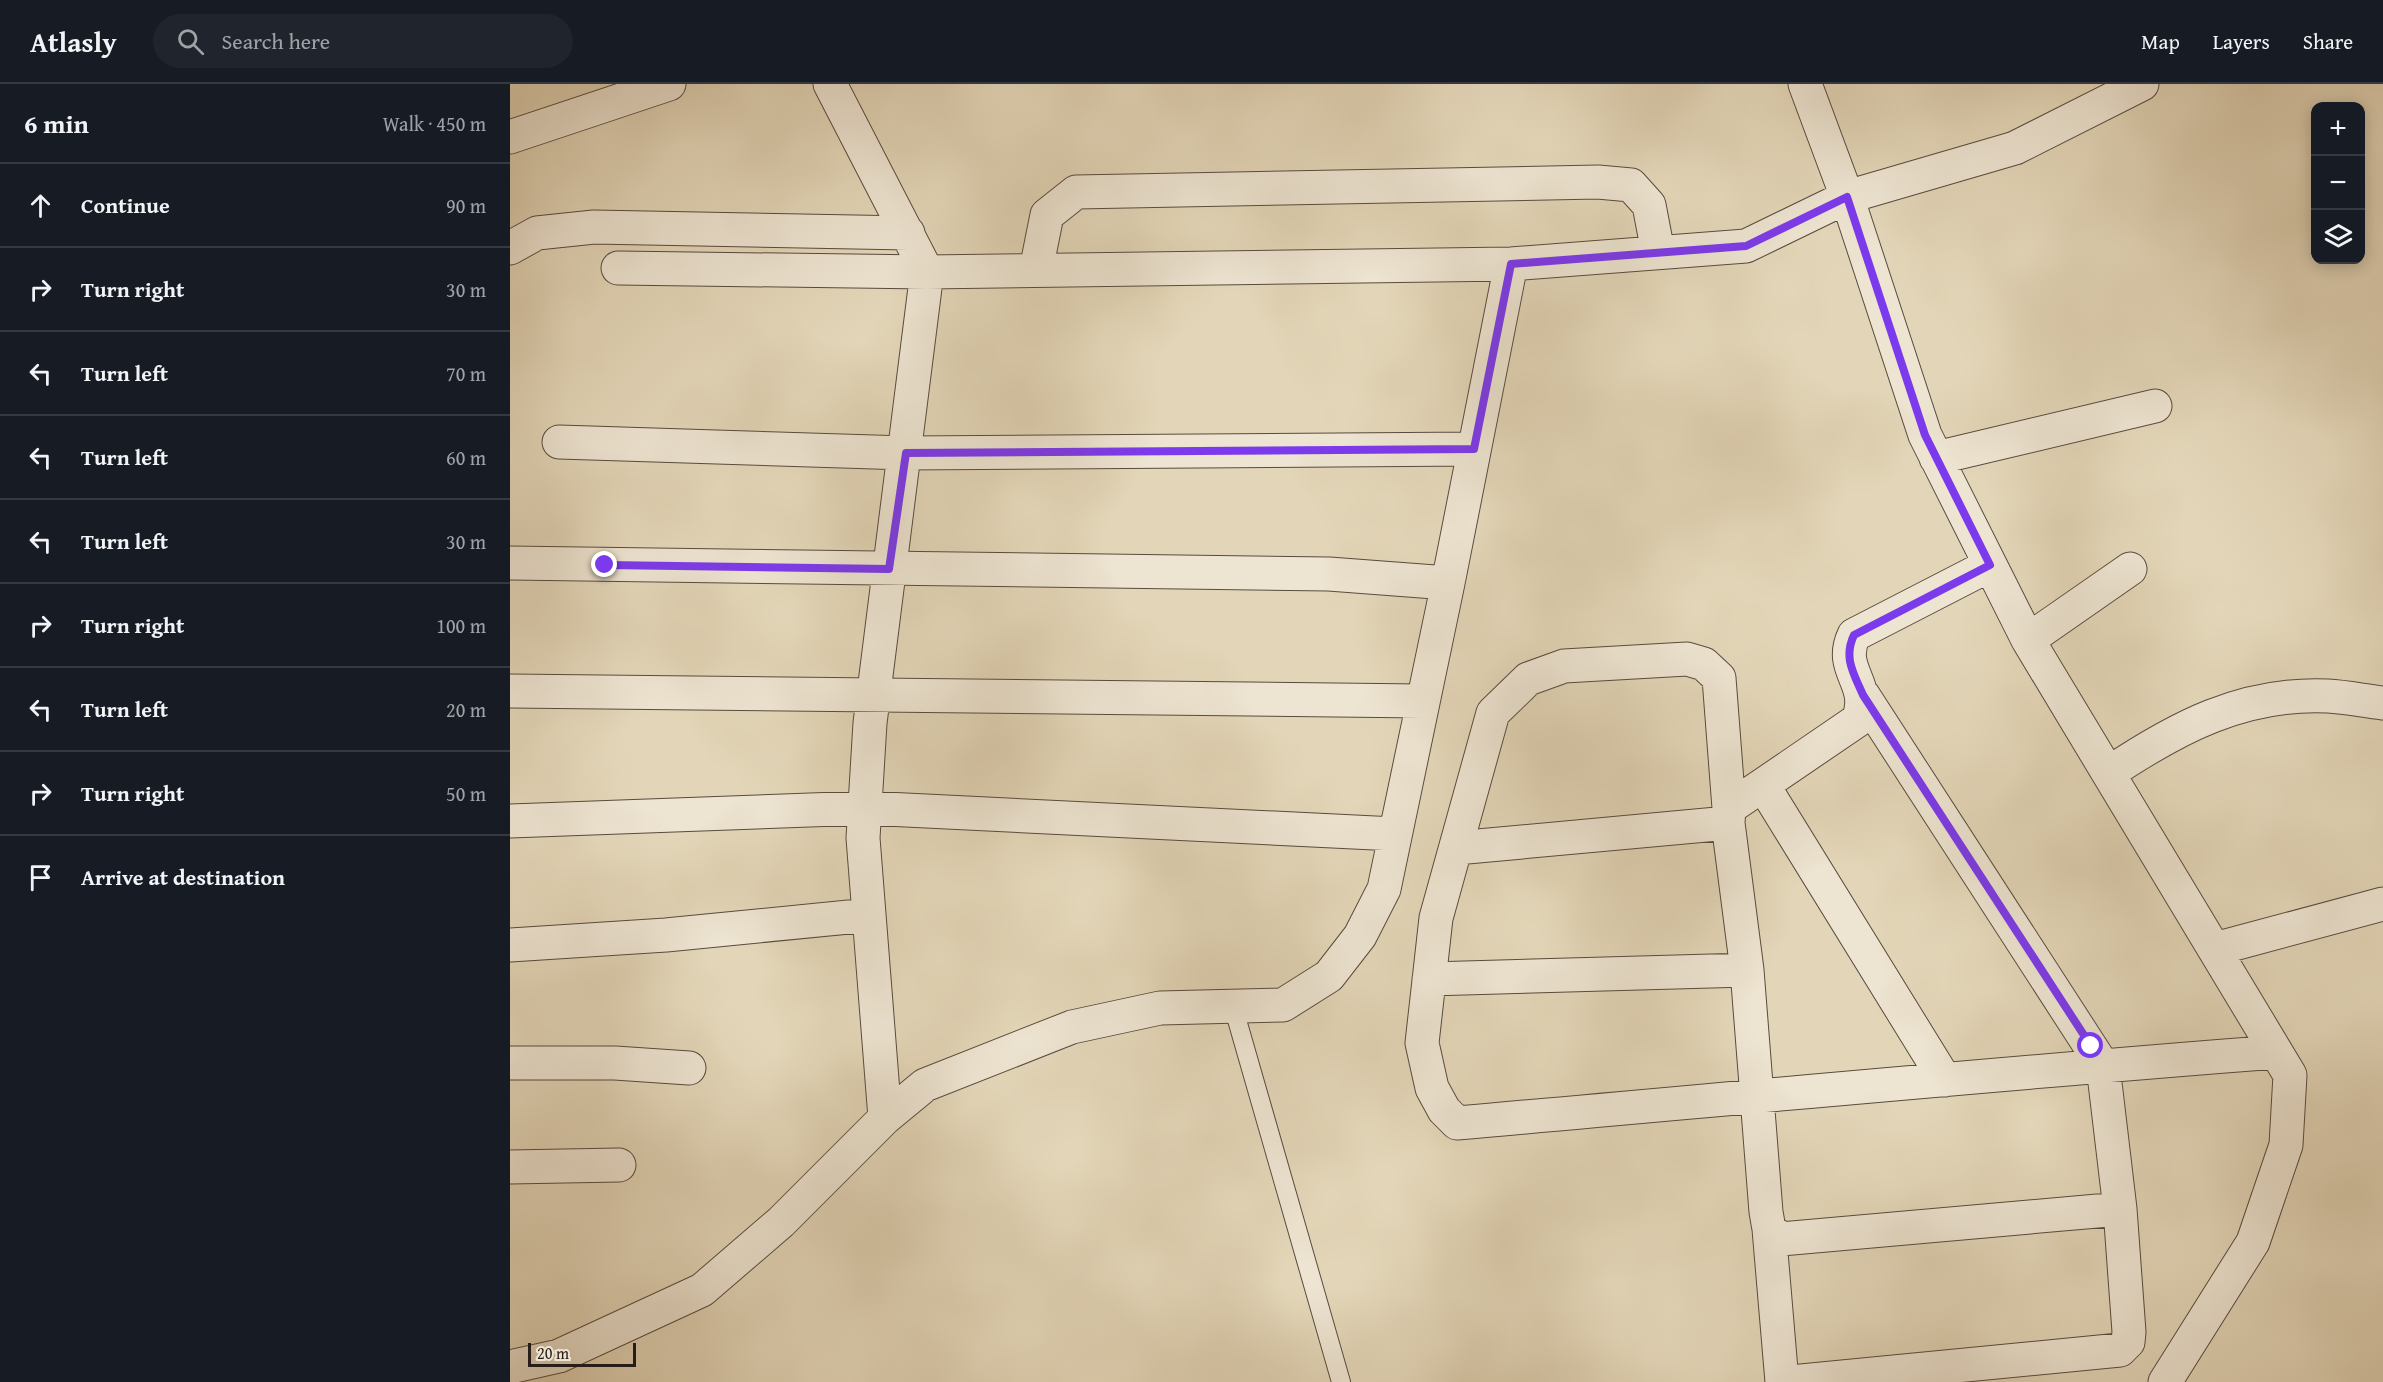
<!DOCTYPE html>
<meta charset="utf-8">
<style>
:root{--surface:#171b24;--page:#20242c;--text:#f1f3f6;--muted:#9ea1a6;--line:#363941}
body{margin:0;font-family:"Gentium Book Plus",serif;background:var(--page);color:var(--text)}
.controls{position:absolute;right:18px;top:18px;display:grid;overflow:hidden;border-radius:12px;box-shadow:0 3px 15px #0003}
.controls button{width:54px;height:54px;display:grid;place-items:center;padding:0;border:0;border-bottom:2px solid var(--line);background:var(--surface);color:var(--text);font:30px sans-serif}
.scale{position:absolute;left:18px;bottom:15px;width:108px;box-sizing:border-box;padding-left:6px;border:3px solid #291d17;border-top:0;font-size:16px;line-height:21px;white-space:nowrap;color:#291d17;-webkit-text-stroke:4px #ede4d1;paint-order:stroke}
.stop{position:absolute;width:18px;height:18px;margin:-14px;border:4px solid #7c3aed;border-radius:50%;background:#fff}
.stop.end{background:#7c3aed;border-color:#fff;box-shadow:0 2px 6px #0008}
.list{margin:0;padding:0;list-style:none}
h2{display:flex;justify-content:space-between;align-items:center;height:78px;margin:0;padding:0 24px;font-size:26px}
h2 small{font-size:20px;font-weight:400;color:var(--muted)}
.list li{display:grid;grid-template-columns:39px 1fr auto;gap:18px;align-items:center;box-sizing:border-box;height:84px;padding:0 24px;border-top:2px solid var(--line)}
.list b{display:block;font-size:22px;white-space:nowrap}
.list em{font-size:20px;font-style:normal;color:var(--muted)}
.icon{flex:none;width:33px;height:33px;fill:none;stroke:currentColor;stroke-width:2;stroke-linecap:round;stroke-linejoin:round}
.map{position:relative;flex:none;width:1873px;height:1298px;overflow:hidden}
header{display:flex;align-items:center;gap:36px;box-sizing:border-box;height:84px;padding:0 30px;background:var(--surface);border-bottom:2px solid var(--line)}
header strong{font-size:28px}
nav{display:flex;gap:33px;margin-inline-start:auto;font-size:21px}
.search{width:420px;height:54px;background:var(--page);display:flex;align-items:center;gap:15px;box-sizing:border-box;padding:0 21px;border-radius:33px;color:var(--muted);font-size:22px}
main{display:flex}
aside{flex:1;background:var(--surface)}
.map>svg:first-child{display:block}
</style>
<header>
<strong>Atlasly</strong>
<div class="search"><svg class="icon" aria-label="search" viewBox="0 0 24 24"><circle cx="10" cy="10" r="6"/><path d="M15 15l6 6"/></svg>Search here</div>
<nav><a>Map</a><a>Layers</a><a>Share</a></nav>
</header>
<main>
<aside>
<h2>6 min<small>Walk · 450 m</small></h2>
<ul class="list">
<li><svg class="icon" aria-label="ahead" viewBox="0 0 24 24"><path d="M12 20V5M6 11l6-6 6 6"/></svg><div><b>Continue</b></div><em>90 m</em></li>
<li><svg class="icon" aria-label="right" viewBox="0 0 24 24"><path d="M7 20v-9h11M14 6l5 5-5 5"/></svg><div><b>Turn right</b></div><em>30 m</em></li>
<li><svg class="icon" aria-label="left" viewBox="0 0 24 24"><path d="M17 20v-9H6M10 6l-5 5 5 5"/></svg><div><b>Turn left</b></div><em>70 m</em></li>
<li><svg class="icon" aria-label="left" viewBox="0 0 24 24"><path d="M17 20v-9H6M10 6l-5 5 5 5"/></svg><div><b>Turn left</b></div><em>60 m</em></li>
<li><svg class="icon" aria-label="left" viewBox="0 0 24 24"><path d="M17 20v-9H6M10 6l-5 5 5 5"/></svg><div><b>Turn left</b></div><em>30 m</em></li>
<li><svg class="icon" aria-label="right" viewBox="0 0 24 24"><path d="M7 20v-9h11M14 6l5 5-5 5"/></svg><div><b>Turn right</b></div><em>100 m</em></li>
<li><svg class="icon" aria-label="left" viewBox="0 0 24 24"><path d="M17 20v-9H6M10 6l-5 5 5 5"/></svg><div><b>Turn left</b></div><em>20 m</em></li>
<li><svg class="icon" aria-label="right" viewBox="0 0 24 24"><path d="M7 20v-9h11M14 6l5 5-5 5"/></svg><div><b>Turn right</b></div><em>50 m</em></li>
<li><svg class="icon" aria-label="arrive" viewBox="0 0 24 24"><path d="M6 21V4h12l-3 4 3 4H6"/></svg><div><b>Arrive at destination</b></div></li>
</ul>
</aside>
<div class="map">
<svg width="1873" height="1298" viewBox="0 0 1873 1298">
<rect width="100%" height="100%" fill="#e3d6b8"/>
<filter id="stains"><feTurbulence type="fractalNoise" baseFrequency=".00333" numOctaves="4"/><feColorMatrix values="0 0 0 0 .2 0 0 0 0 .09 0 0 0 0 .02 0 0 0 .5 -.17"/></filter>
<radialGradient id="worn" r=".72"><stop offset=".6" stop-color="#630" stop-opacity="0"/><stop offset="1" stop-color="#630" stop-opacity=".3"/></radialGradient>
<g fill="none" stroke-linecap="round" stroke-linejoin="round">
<defs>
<path id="lane" d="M723,922L831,1298"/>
<path id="street" d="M320,0L417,188L360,639L353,754L375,1034
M1295,0L1337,113L1415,351L1518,556L1780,991L1776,1061L1743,1158L1655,1298
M0,53L159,0
M0,164L27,149L84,143L398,149
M108,184L417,188L1001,180L1236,162L1337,113L1505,64L1632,0
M526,186L537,131L566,108L1088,98L1121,101L1139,121L1148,168
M49,358L396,369L964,365
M1426,374L1645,322
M0,479L819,490L938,499
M1518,556L1620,485
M0,607L912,617
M1599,689C1666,644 1733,608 1818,612C1836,613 1855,617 1873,619
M1253,701L1435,996
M1219,724L1348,636C1363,599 1327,587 1344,551L1480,481
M0,737L355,724L885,750
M946,764L1218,739
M0,861L156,851L359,831
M1705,865L1873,820
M919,895L1237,886
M0,979H105L179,984
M0,1083L109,1081
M1610,1125L1271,1155L1259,1145L1256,1128L1237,886L1218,739L1219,724L1209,594L1194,580L1177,575L1054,582L1018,595L983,629L926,834L912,959L922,1004L934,1026L947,1039C1220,1015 1493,989 1766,968
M1259,1145L1272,1298
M0,1283L49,1272L192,1206L271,1138L375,1034L415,1001L562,943L650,924L773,921L819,892L850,852L874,805L938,499L1001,180
M1281,1298L1610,1266L1618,1258L1619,1248L1610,1125L1593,982L1353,611"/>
</defs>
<use href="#lane" stroke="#584b3f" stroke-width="20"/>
<use href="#street" stroke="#584b3f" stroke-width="35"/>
<use href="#lane" stroke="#ede4d1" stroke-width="18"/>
<use href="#street" stroke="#ede4d1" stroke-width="33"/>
</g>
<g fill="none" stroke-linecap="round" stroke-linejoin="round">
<path stroke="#7c3aed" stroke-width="8" d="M95,481L379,485L396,369L964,365L1001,180L1236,162L1337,113L1415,351L1480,481L1344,551C1333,574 1344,590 1353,611L1581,962"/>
</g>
<rect width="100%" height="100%" filter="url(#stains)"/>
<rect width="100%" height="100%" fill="url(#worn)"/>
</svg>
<div class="controls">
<button>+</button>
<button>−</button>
<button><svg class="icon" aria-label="layers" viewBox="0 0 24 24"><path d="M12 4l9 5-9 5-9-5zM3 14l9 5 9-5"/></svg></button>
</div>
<div class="scale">20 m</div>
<div class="stop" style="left:1581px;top:962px"></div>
<div class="stop end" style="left:95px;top:481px"></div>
</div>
</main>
